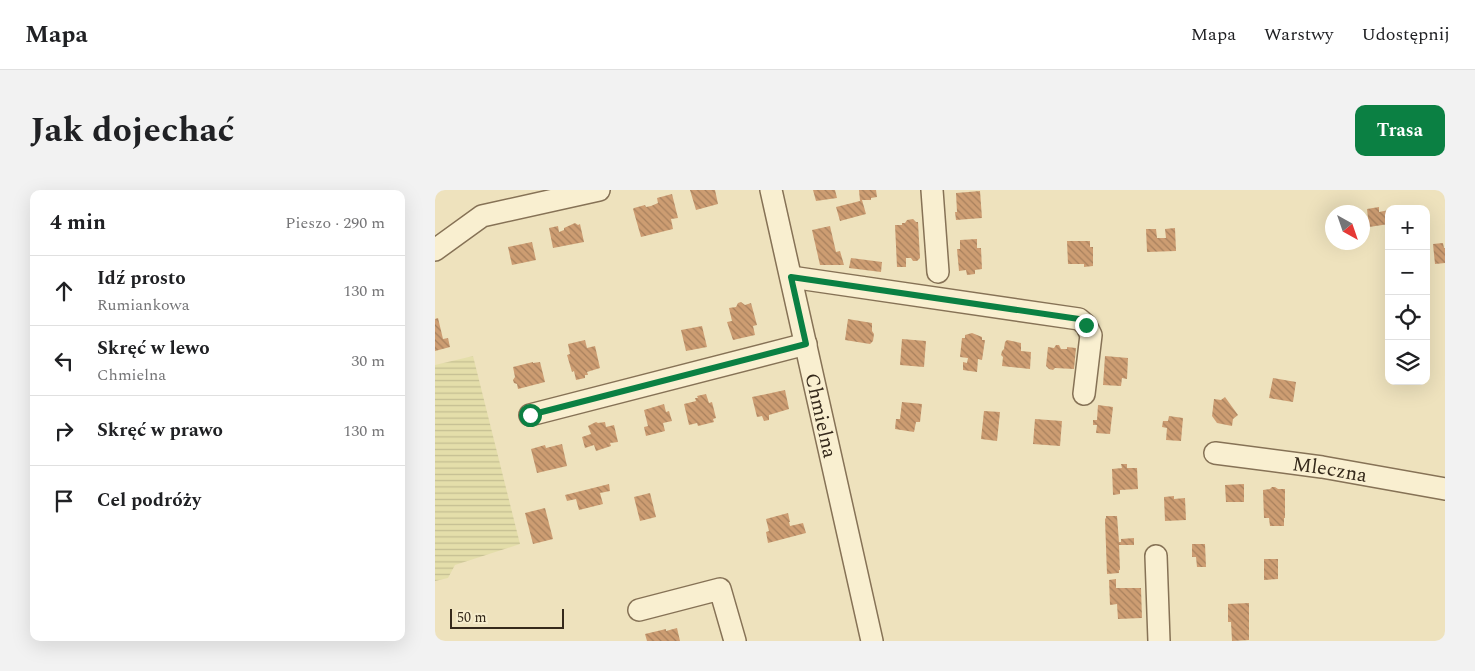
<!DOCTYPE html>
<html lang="pl">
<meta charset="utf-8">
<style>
:root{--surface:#fff;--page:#f2f2f2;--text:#202124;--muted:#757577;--line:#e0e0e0;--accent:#0b8043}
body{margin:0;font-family:Spectral,serif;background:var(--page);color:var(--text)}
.controls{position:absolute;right:15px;top:15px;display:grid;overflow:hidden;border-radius:10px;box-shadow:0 5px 20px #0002}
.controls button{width:45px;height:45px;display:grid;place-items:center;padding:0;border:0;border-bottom:1px solid var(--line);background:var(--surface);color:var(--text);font:25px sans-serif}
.compass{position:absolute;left:890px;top:15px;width:45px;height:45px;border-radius:50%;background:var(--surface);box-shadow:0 5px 20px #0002;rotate:140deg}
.scale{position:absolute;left:15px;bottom:12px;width:114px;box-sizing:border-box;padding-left:5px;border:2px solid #35291b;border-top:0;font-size:14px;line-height:18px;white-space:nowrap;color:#35291b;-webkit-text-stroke:4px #f5eccc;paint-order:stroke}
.stop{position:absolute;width:15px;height:15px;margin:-11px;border:4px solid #0b8043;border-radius:50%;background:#fff}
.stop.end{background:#0b8043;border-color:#fff;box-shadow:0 1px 5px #0008}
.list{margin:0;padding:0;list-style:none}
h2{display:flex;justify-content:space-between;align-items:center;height:65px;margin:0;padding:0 20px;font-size:21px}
h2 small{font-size:16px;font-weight:400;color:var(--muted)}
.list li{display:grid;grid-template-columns:32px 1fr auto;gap:15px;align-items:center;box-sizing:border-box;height:70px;padding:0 20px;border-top:1px solid var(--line)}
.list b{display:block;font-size:19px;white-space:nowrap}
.list p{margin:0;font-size:16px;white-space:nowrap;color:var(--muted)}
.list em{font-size:16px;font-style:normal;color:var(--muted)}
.icon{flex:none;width:28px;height:28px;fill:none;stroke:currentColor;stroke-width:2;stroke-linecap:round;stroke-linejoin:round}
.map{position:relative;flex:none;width:1010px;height:451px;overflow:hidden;border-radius:10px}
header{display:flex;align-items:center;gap:30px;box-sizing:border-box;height:70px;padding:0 25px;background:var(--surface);border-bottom:1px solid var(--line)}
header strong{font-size:24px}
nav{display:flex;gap:28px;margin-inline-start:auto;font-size:18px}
.intro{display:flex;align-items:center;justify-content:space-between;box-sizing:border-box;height:120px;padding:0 30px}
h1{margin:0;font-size:35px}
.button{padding:12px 22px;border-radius:10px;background:var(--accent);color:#fff;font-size:18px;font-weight:700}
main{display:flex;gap:30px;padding:0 30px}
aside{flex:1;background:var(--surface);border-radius:10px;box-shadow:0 5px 20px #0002}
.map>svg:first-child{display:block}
</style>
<header>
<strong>Mapa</strong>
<nav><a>Mapa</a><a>Warstwy</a><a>Udostępnij</a></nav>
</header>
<div class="intro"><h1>Jak dojechać</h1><a class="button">Trasa</a></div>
<main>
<aside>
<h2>4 min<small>Pieszo · 290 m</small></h2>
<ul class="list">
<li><svg class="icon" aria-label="ahead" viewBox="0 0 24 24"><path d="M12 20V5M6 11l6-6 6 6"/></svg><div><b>Idź prosto</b><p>Rumiankowa</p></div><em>130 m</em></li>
<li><svg class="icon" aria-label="left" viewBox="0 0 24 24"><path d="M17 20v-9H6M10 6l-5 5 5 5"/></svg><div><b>Skręć w lewo</b><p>Chmielna</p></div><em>30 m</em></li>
<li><svg class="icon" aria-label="right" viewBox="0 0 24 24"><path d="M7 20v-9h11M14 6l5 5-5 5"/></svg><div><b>Skręć w prawo</b></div><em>130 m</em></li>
<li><svg class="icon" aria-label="arrive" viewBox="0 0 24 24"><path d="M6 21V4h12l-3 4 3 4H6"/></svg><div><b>Cel podróży</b></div></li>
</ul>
</aside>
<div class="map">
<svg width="1010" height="451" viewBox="0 0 1010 451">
<defs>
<pattern id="farmland-rules" width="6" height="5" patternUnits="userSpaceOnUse" patternTransform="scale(1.25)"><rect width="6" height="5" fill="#e4deaa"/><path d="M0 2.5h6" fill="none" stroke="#c4be92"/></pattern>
<pattern id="building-back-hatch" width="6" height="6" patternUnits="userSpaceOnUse" patternTransform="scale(1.25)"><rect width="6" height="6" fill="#cd9d72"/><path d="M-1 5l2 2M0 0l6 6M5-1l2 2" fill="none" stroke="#a7805d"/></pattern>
</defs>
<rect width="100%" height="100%" fill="#eee2bd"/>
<path fill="url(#farmland-rules)" d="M38,166L85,354L20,375L13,388L0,391V175Z"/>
<path fill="url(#building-back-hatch)" d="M255,0H280L283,14L261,20Z
M378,0H400L402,8L381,11Z
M424,0H441L442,7L436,8V10H427L431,24L405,31L401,17L425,11Z
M545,1L547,28L521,30L520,22H522L521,3Z
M237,4L243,28L236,29L238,39L206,47L198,19L199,18L210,15L211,17L216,16L223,13L222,8Z
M944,17V22L954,20V34L934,37L932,19Z
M478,29L481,32H483L485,68L482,71H478L476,68H471V77H462L460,35H467V33H470L472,30Z
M140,33L143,35L145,34L149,52L118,58L114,38L123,36L124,42L129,40V38Z
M395,36L401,62L405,61L409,75H385L377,40Z
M740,38L741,61L712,62L711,39H721L722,48H731L730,39Z
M542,49V58H546L547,79L540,80V84L532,85L531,80L524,81L522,59H525V50Z
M632,51H655V57H658V76L649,77V74H633Z
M97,52L101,70L77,75L73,57Z
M1008,53L1009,58H1010V73L1000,74L998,54Z
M416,68L447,72L446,82L414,78Z
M306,112L310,115L316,113L322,135L318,136L320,145L298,150L292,132L297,131L294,118L301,117L303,113Z
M3,128L8,149L13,148L15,157L0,161V129Z
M413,129L437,133V141L439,144L438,151L435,154L410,150Z
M267,136L272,157L251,161L246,140Z
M537,143L547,147V150H550L547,170L543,169L542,182L528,180V172L532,173L533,168L525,167L527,148H530V145Z
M467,149L491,151L489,177L465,175Z
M150,150L152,158L160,156L165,178L152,182L153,185H150V188L141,190L139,181L137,182L132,165L135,164L133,154Z
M572,150L586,153V161L596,162L595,179L567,176L568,167L566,165L567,161L569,159L570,152Z
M621,155H624L626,159H632V157L641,158L639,179L620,178L618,180L614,179L611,176L613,157L619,158Z
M670,166L693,168L692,189L687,188L686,196L668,195Z
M98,172V173L105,172L110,192L83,199L82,194L79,193L78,190L80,187L78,177Z
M838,188L861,192L858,212L834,208Z
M350,200L354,219L334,225V230L329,231L327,226L322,227L317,207Z
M271,204L274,213L277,212L281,228L278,229L279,232L263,236L262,233L254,235L249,214L261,211L260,208H263L262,206Z
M790,207L803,225L798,229L797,236L782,233L777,226L779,209L786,210Z
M467,212L487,214L485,232H481L479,242L460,239L461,229H465Z
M229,214L231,222L234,221L237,231L228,233L230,241L211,246L209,237L213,236L209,220Z
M663,215L678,217L675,244L661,243L662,235H658V230H662Z
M549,221L565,222L562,251L546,249Z
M734,226L748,228L746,251L731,250L732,238L727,237L728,231H733Z
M600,229L627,231L625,256L598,254Z
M161,232L163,233L170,232L171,237L179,235L183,252L175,253L176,256L161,261L159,255L150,258L147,247L156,244L153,236Z
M127,254L132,276L102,283L96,259L110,255L111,258Z
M686,274H692V278H702L703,299L685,300V304L678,305L677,279L687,278Z
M174,294L175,301L165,303L168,314L144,320L141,309L132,311L130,305Z
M809,294V312H791L790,295Z
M837,297H840L843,299H850V328H849V336H835L834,328H829L828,300L835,299Z
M215,303L221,327L205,331L199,307Z
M739,306V309L750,308L751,330L730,331L729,307Z
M110,318L118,349L98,354L90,323Z
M353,323L355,332H354L355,336L368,333L371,343L333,353L331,342L334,341L331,329Z
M671,326H682L684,352H686V349L699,348V355H684L685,380H684V383L672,384L670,329L671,328Z
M757,354H770L771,377H762L761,367H757Z
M829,369H843V389L829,390Z
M681,389V398H706L707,428L683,429L682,414L675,415L674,390Z
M814,413V450L797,451L796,432H793V414Z
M242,438L245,451H212L210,444L231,439V441Z"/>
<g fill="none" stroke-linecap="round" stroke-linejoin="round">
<defs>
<g id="minor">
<path id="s1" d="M336,0L437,451"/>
<path d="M497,0L503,82"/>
<path d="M0,60L47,26L164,0"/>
<path d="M356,87L644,129L651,135L656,145L649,204"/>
<path d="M95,225L371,154"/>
<path id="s2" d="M780,263L887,277L1010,299"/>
<path d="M721,366L724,451"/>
<path d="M204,420L285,399L300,451"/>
</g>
</defs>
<use href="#minor" stroke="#867256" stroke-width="24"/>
<use href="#minor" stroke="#f9efd0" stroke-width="21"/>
</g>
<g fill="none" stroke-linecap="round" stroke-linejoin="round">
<path stroke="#0b8043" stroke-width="6" d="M95,225L371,154L356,87L644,129L651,135"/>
</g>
<g text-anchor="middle" stroke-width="4.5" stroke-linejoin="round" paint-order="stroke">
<g font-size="20" fill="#35291b" stroke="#f5eccc">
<text dy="7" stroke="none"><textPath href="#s1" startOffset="231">Chmielna</textPath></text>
<text dy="7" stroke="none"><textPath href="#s2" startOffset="116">Mleczna</textPath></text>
</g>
</g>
</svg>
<div class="controls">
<button>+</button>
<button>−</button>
<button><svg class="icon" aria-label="locate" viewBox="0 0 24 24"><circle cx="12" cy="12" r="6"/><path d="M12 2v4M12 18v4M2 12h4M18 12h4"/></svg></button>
<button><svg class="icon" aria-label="layers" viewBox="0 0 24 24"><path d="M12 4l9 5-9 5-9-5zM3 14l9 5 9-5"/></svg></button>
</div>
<svg class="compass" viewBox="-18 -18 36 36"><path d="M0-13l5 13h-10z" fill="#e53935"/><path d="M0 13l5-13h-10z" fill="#757577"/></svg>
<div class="scale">50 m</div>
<div class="stop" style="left:95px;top:225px"></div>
<div class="stop end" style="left:651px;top:135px"></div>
</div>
</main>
